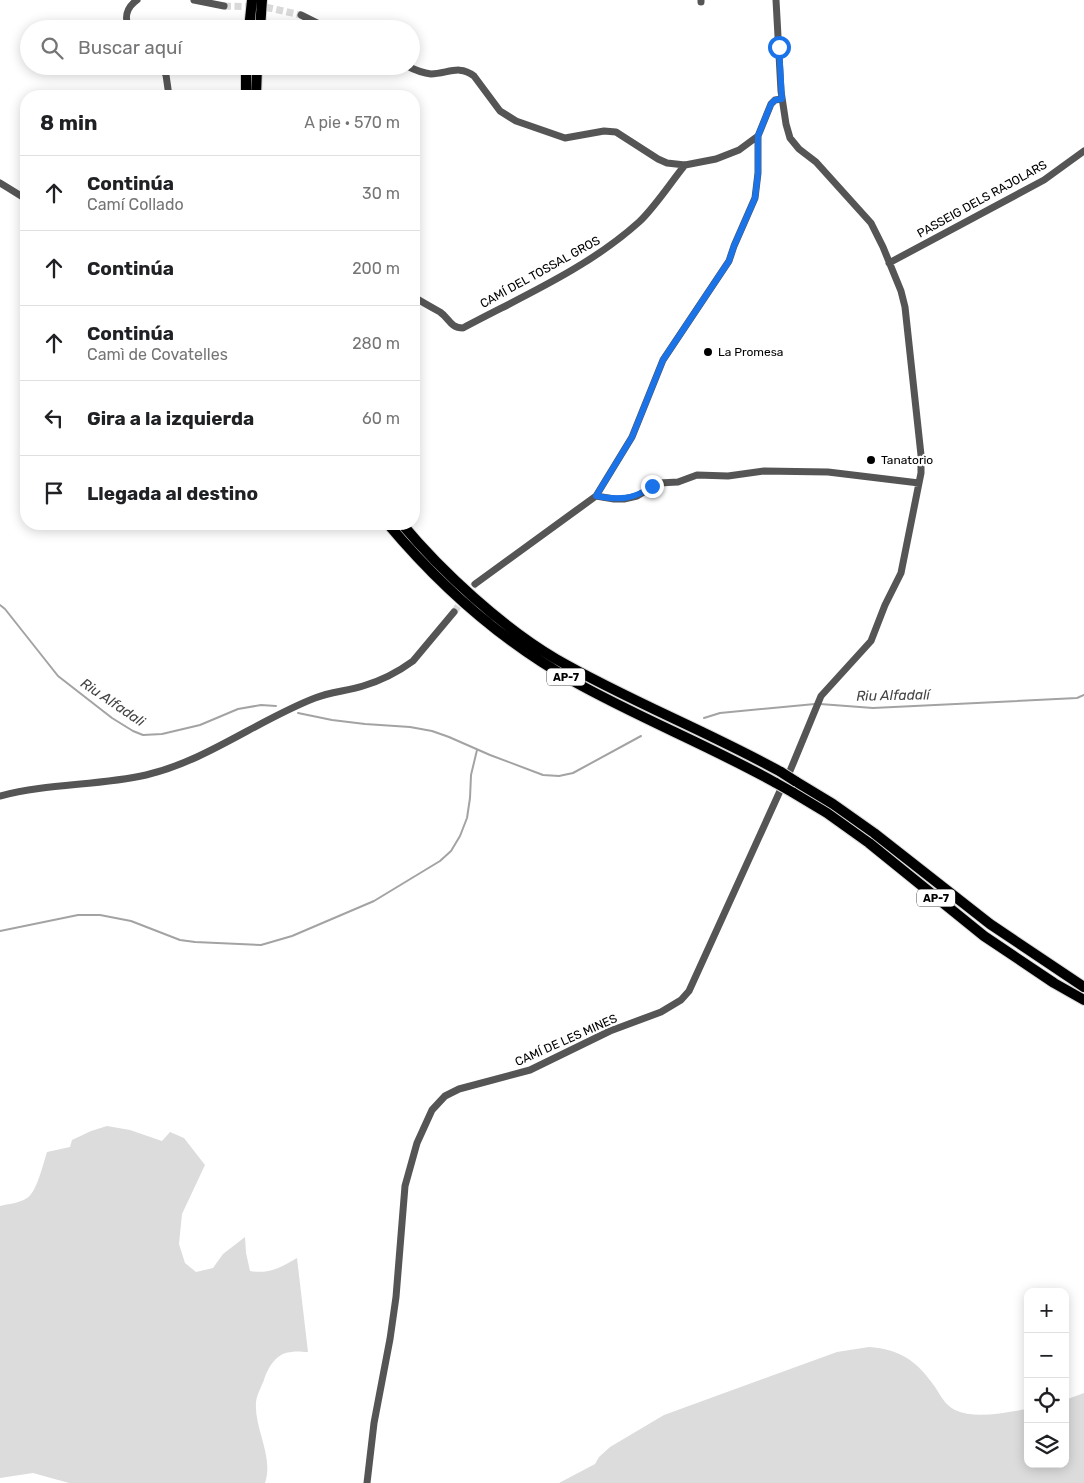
<!DOCTYPE html>
<html lang="es">
<meta charset="utf-8">
<style>
:root{--surface:#fff;--page:#f2f2f2;--text:#202124;--muted:#757577;--line:#e0e0e0}
body{margin:0;font-family:Rubik,sans-serif;background:var(--page);color:var(--text)}
.controls{position:absolute;right:15px;bottom:15px;display:grid;overflow:hidden;border-radius:10px;box-shadow:0 2px 12px #0003}
.controls button{width:45px;height:45px;display:grid;place-items:center;padding:0;border:0;border-bottom:1px solid var(--line);background:var(--surface);color:var(--text);font:25px sans-serif}
.stop{position:absolute;width:15px;height:15px;margin:-11px;border:4px solid #1a73e8;border-radius:50%;background:#fff}
.stop.end{background:#1a73e8;border-color:#fff;box-shadow:0 1px 5px #0008}
.list{margin:0;padding:0;list-style:none}
h2{display:flex;justify-content:space-between;align-items:center;height:65px;margin:0;padding:0 20px;font-size:21px}
h2 small{font-size:16px;font-weight:400;color:var(--muted)}
.list li{display:grid;grid-template-columns:32px 1fr auto;gap:15px;align-items:center;box-sizing:border-box;height:75px;padding:0 20px;border-top:1px solid var(--line)}
.list b{display:block;font-size:19px;white-space:nowrap}
.list p{margin:0;font-size:16px;white-space:nowrap;color:var(--muted)}
.list em{font-size:16px;font-style:normal;color:var(--muted)}
.icon{flex:none;width:28px;height:28px;fill:none;stroke:currentColor;stroke-width:2;stroke-linecap:round;stroke-linejoin:round}
.map{position:relative;flex:none;width:1084px;height:1483px;overflow:hidden}
.search{position:absolute;background:var(--surface);box-shadow:0 2px 12px #0003;left:20px;top:20px;width:400px;height:55px;display:flex;align-items:center;gap:12px;box-sizing:border-box;padding:0 18px;border-radius:28px;color:var(--muted);font-size:19px}
.panel{position:absolute;background:var(--surface);box-shadow:0 2px 12px #0003;left:20px;top:90px;width:400px;height:440px;border-radius:20px}
.map>svg:first-child{display:block}
</style>
<div class="map">
<svg width="1084" height="1483" viewBox="0 0 1084 1483">
<rect width="100%" height="100%" fill="#fff"/>
<path fill="#dcdcdc" d="M107,1126L130,1130L162,1141L170,1132L184,1138L205,1165L182,1214L179,1244L185,1263L196,1272L213,1268L223,1254L245,1237L246,1253L250,1271C271,1274 279,1268 297,1258L308,1352C302,1352 297,1351 292,1352C277,1352 268,1367 264,1380C261,1387 257,1395 256,1402C254,1429 274,1456 265,1483H69L33,1473L0,1478V1206C8,1204 20,1203 27,1198C37,1192 43,1164 47,1152L70,1147L72,1140L91,1131Z
M869,1347C900,1349 917,1361 935,1387C941,1396 945,1405 955,1410C976,1420 1006,1412 1028,1409V1464H1065V1400L1084,1393V1483H559L595,1464L599,1457L610,1447L664,1415L837,1352Z"/>
<g fill="none" stroke-linecap="round" stroke-linejoin="round">
<path stroke="#a3a3a3" stroke-width="2" d="M0,605L5,609L58,676L112,718L133,731L143,735L162,734L200,725L238,709L261,705L276,706
M820,704L873,708L1077,698L1084,695
M298,713L332,720L365,724L410,727L432,731L449,737L490,755L543,775L559,776L573,773L641,736
M704,718L720,713L815,704
M0,931L78,915H100L131,921L180,940L195,942L261,945L292,936L374,901L440,861L451,851L460,836L467,818L470,798L471,775L477,750"/>
<path stroke="#d9d9d9" stroke-width="7" stroke-dasharray="7 3.5" stroke-linecap="butt" d="M224,6L265,7L301,15
M454,612L475,584"/>
<defs>
<path id="highway" d="M249,29L252,0
M260,29L262,0
M246,96V66
M256,96L257,66
M388,524C440,586 502,641 573,681C639,718 710,746 776,783
M402,524C442,572 502,627 556,659C629,701 707,731 781,772
M795,781L833,804L874,833L990,924L1084,987
M792,792L827,813L869,843L984,936L1054,983L1084,1000"/>
</defs>
<use href="#highway" stroke="#dbdbdb" stroke-width="12"/>
<path stroke="#555" stroke-width="7" d="M194,0L224,6
M701,0V2
M776,0L781,91L786,124L790,138L799,149L816,162L871,223L883,247L901,291L905,307L921,455V473L901,573L885,605L871,641L821,696L790,771
M301,15L329,29
M129,29C124,17 126,8 137,0
M161,66L166,75L169,96
M407,66C415,70 422,73 431,74C447,74 459,64 474,76L500,111L516,121L565,138L604,131L616,132L658,159L667,163L685,165L716,159L739,150L758,136
M0,183L26,199
M889,263L1044,180L1084,151
M414,297C422,302 431,307 440,312C449,318 450,328 463,328C523,296 588,268 639,222C655,207 671,182 685,165
M596,496L614,499H624L637,496L659,483L678,482L697,475L728,476L764,471L828,472L919,483
M475,584L596,496L632,437L663,360L729,261L734,246L755,198L758,173V136L771,104L775,100L782,99
M0,796C48,783 98,786 146,775C206,761 258,720 315,698C330,692 347,691 363,686C380,681 398,672 413,661L454,612
M367,1483L374,1423L390,1339L396,1297L405,1186L417,1143L432,1110L445,1096L459,1089L530,1070L610,1031L661,1012L681,1000L689,991L780,791"/>
<use href="#highway" stroke="#000" stroke-width="10"/>
<defs>
<path id="highway-bridge" d="M781,772L795,781
M776,783L792,792"/>
</defs>
<use href="#highway-bridge" stroke="#dbdbdb" stroke-width="12" stroke-linecap="butt"/>
<use href="#highway-bridge" stroke="#000" stroke-width="10"/>
</g>
<g fill="none" stroke-linecap="round" stroke-linejoin="round">
<path stroke="#1a73e8" stroke-width="6" d="M652,486C634,500 618,500 596,496L632,437L663,360L729,261L734,246L755,198L758,173V136L771,104L775,100L782,99L779,47"/>
</g>
<g fill="#000" stroke="#fff" stroke-width="2">
<circle cx="708" cy="352" r="5"/>
<circle cx="871" cy="460" r="5"/>
</g>
<g text-anchor="middle" stroke-width="4.5" stroke-linejoin="round" paint-order="stroke">
<g fill="#fff" stroke="#4c4c4c" stroke-width="1">
<rect x="547" y="668.5" width="38" height="17" rx="4"/>
<rect x="917" y="889.5" width="38" height="17" rx="4"/>
</g>
<g font-size="11" font-weight="bold" fill="#000">
<text x="566" y="681">AP-7</text>
<text x="936" y="902">AP-7</text>
</g>
<g font-size="12" fill="#000" stroke="#fff">
<text transform="translate(982 199) rotate(-29)" y="4">PASSEIG DELS RAJOLARS</text>
<text transform="translate(540 272) rotate(-29)" y="4">CAMÍ DEL TOSSAL GROS</text>
<text transform="translate(566 1040) rotate(-24)" y="4">CAMÍ DE LES MINES</text>
</g>
<g font-size="12" fill="#000" stroke="#fff" text-anchor="start">
<text x="718" y="356">La Promesa</text>
<text x="881" y="464">Tanatorio</text>
</g>
<g font-size="14" font-style="italic" fill="#444" stroke="#fff">
<text transform="translate(893 695) rotate(-1)" y="5">Riu Alfadalí</text>
<text transform="translate(113 702) rotate(34)" y="5">Riu Alfadali</text>
</g>
</g>
</svg>
<div class="controls">
<button>+</button>
<button>−</button>
<button><svg class="icon" aria-label="locate" viewBox="0 0 24 24"><circle cx="12" cy="12" r="6"/><path d="M12 2v4M12 18v4M2 12h4M18 12h4"/></svg></button>
<button><svg class="icon" aria-label="layers" viewBox="0 0 24 24"><path d="M12 4l9 5-9 5-9-5zM3 14l9 5 9-5"/></svg></button>
</div>
<div class="stop" style="left:779px;top:47px"></div>
<div class="stop end" style="left:652px;top:486px"></div>
<div class="search"><svg class="icon" aria-label="search" viewBox="0 0 24 24"><circle cx="10" cy="10" r="6"/><path d="M15 15l6 6"/></svg>Buscar aquí</div>
<section class="panel">
<h2>8 min<small>A pie · 570 m</small></h2>
<ul class="list">
<li><svg class="icon" aria-label="ahead" viewBox="0 0 24 24"><path d="M12 20V5M6 11l6-6 6 6"/></svg><div><b>Continúa</b><p>Camí Collado</p></div><em>30 m</em></li>
<li><svg class="icon" aria-label="ahead" viewBox="0 0 24 24"><path d="M12 20V5M6 11l6-6 6 6"/></svg><div><b>Continúa</b></div><em>200 m</em></li>
<li><svg class="icon" aria-label="ahead" viewBox="0 0 24 24"><path d="M12 20V5M6 11l6-6 6 6"/></svg><div><b>Continúa</b><p>Camì de Covatelles</p></div><em>280 m</em></li>
<li><svg class="icon" aria-label="left" viewBox="0 0 24 24"><path d="M17 20v-9H6M10 6l-5 5 5 5"/></svg><div><b>Gira a la izquierda</b></div><em>60 m</em></li>
<li><svg class="icon" aria-label="arrive" viewBox="0 0 24 24"><path d="M6 21V4h12l-3 4 3 4H6"/></svg><div><b>Llegada al destino</b></div></li>
</ul>
</section>
</div>
